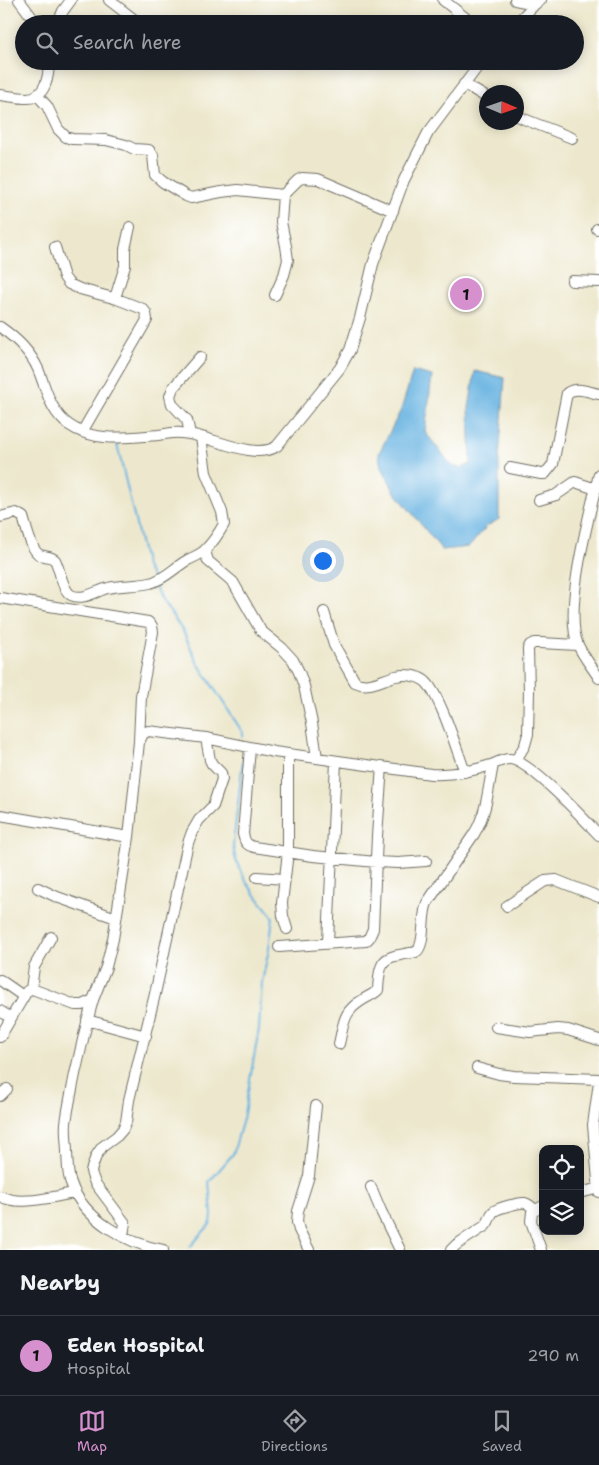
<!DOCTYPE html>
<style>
:root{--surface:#171b24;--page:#20242c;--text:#f1f3f6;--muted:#9ea1a6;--line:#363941;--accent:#d690ce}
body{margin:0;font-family:"Shantell Sans",sans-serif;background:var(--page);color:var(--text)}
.controls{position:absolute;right:15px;bottom:15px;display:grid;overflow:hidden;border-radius:10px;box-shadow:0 2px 12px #0003}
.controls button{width:45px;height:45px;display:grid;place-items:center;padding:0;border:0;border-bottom:1px solid var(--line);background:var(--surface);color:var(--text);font:25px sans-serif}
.compass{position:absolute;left:479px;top:85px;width:45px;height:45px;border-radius:50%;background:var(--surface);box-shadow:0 2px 12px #0003;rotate:92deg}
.you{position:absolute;left:322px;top:560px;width:18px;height:18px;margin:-12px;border:4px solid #fff;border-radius:50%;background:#1a73e8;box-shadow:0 0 0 8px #1a73e833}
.badge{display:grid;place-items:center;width:32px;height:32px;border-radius:50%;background:var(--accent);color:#111;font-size:16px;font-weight:700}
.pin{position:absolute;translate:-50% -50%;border:2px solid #fff;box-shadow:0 1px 5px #0006}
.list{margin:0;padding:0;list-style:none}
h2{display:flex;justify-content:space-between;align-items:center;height:65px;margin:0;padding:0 20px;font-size:21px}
h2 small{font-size:16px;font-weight:400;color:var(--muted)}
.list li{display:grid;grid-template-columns:32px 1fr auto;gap:15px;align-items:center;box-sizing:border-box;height:80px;padding:0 20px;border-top:1px solid var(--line)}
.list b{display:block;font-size:19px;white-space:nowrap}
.list p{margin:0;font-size:16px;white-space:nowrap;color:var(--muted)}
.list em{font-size:16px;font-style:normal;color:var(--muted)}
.icon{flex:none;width:28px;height:28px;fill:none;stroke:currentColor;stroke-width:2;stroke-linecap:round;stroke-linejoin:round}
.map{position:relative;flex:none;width:599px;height:1250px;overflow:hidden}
.search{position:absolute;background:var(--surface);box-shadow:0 2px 12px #0003;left:15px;right:15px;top:15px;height:55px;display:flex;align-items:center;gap:12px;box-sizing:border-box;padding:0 18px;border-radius:28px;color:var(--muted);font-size:19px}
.sheet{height:145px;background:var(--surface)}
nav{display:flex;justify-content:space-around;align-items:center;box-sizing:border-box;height:70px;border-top:1px solid var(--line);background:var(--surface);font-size:14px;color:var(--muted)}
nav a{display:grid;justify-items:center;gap:2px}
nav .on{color:var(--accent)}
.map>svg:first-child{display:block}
</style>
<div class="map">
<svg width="599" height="1250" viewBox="0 0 599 1250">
<rect width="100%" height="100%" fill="#fff"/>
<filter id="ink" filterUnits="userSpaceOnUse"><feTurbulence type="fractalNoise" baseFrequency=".02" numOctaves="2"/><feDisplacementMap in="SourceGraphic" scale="10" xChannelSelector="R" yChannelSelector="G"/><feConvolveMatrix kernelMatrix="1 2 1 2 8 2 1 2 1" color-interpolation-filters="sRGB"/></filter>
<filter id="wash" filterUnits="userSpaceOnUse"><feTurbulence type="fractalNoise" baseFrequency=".0096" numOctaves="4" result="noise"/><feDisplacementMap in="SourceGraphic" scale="20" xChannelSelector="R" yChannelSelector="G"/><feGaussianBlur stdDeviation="1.12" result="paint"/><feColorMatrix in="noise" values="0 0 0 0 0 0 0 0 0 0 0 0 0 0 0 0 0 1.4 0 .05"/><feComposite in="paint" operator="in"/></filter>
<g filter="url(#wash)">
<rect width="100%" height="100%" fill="#ede8cd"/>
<path fill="#68b3e1" stroke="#4a6f86" d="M413,371L432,376L425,432L452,466L461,468L471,464L469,408L475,371L505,378L499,460V519L486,527L469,547L442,550L394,491L380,463L379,453L401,410Z"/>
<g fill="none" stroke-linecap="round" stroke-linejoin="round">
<path stroke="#68b3e1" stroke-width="2" d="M117,444L146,567L153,579
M155,586L160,599L170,612L184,633L197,662L243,733V736
M190,1247L211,1223L212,1215L209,1182L233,1154L243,1119L259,1029L262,982L269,949L273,917C256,896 235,872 233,845L244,752"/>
</g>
</g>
<g filter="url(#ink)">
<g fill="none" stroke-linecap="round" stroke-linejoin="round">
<defs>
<path id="minor" d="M19,0L37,24
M109,0L140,24
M443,0L473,24
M515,0L535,4
M57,24L63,11L71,0
M516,24L535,4L541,0
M464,84L486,97
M0,95C9,96 19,98 27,98C46,98 49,75 49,61
M37,95L47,106L58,129L66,137L72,139L106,140L126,145L134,149L149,150L153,155L155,175L163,182L186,196L191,198L221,192L238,190L283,195
M516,115L524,119L572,138
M597,229H599
M55,247L64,277L69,284L80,289L117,299L143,309L146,313L147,320L82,432
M572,281L599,282
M275,295L284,275L288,260L286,246L281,222L283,195L298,180L302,178L318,179L393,211
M115,298L125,266V249L130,227
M0,327C16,338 30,351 38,369C46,388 50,412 69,425C94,443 130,437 158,435C166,434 174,432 181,433C208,434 254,462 277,446L340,368L350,350L360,318L373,264L404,180L428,133L482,61
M190,434L187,420L172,404L170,396L173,388L200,357
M510,468L541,474H545L553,464L567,393C577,386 588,392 599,394
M599,474C590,513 563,609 578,645C583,656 592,667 599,678
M539,500L556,495L575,482L596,489
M0,517L16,513L23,517C26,526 31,551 40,555C46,557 51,556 55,560C60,569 62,590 71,595C83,601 96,591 108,588C122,585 136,586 150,583C165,579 174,568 186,561C193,557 201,555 206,549C213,542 219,533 224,524L222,512L206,473L201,437
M205,551L208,561L233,582L261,631L282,648L293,660L299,672L304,686L312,723L317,758
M0,598L148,622L152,626L153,632L141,696L139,741
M324,612L334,645L355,682C369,689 382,679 396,676C405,674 417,675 425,681C440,694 457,751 465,772
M250,748L243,834C245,842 246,845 254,847L313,856L376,862L398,863L426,861
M516,760L525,745L528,734L529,691L528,649L530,645L534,643H540L578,645
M0,815L129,837
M257,877L285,879
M38,888L57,897L116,918
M507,906L545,881L556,880L599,897
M287,929L283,916L282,903L288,852V754
M328,942L336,761
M279,947L366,941L369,938L373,929L377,836L382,766
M0,980L23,996
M31,989L34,967L51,937
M93,1000C86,1024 81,1049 75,1074C72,1090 68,1107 66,1123C65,1133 67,1143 67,1153C68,1163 67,1174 71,1183C83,1219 128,1244 163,1250
M0,1011L11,1018
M87,1020L146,1036
M496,1027L530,1032L558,1029L568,1030L599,1040
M0,1037L27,991L31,989L35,990L75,1005H82L93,1000L106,967L113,939L129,837L139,742L143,734L148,731L206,738L274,752L431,774C453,775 470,772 491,765C497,763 503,759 509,759C527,758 585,820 599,835
M339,1044C344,1022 343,1011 364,999C369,996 374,994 378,990C380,955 384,958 416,952C426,945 421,916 427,903L474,834C487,813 488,789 493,765
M477,1068L499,1074L514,1076L599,1079
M599,1082L593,1125L599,1192
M0,1096L7,1089
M371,1187L381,1211L400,1250
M580,1193L599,1188
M0,1196C20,1207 54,1196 75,1193
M123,1235L125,1223L95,1183L92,1175L91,1171L96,1156L102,1147L117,1136L123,1129L126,1122L129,1100L155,994L188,843L192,832L199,820L213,806L222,779L221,773L212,764L210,760L206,738
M309,1250L299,1230L297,1222L298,1211L309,1176L316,1106
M451,1250L456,1245L485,1226C490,1222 489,1216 493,1212C497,1208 520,1202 525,1203C529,1204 532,1207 535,1210
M541,1250L531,1221L532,1212L543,1206"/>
</defs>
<use href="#minor" stroke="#6f6d64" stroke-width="12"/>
<use href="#minor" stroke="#fff" stroke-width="10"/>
</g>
</g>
</svg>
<div class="controls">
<button><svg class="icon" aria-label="locate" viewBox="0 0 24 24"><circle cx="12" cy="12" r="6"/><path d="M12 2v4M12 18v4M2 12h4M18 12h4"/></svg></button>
<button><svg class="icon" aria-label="layers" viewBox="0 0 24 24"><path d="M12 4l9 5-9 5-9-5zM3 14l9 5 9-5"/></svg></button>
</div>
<svg class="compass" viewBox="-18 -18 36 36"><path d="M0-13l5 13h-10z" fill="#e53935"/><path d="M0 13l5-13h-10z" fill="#9ea1a6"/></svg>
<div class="you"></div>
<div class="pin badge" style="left:466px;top:294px">1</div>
<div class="search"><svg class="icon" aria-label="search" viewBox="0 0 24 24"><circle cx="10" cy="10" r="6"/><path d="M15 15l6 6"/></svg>Search here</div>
</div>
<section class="sheet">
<h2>Nearby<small></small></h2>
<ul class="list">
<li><span class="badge">1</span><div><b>Eden Hospital</b><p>Hospital</p></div><em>290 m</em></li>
</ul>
</section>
<nav>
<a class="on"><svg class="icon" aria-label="map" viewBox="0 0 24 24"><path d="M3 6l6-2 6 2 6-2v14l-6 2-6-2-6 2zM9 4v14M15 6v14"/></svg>Map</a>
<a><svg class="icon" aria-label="directions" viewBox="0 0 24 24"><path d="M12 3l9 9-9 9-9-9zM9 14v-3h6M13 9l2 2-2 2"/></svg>Directions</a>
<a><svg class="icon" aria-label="saved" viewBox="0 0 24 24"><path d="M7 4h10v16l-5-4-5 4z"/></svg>Saved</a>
</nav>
